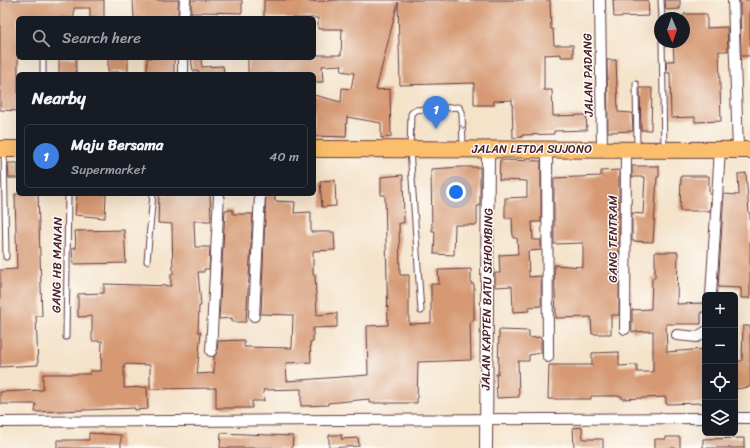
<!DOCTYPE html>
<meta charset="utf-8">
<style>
:root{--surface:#171b24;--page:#242831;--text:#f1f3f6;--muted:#9ea1a6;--line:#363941;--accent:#b45309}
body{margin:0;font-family:Sriracha,sans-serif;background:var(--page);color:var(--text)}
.controls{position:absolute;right:12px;bottom:12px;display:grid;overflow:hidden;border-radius:6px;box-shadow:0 4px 16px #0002}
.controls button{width:36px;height:36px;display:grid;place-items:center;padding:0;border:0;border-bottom:1px solid var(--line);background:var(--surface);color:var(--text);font:20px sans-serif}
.compass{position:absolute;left:654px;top:12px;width:36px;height:36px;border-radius:50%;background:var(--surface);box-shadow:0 4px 16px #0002;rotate:178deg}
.you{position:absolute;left:456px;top:192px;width:14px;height:14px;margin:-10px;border:3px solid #fff;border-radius:50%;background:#1a73e8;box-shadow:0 0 0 6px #1a73e833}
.badge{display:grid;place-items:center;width:26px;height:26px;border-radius:50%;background:var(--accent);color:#fff;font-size:13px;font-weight:700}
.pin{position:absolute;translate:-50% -33px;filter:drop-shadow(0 1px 2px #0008)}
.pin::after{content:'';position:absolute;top:21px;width:14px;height:12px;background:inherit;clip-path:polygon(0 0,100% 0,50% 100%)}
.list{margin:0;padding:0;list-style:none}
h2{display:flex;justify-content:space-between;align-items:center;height:52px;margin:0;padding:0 16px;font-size:17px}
h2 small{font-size:13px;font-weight:400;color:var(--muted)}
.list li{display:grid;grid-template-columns:26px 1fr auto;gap:12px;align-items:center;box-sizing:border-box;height:64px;margin:0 8px 8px;padding:0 8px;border:1px solid var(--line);border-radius:6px}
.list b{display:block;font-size:15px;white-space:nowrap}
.list p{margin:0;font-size:13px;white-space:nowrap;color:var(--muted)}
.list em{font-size:13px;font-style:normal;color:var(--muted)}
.icon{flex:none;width:22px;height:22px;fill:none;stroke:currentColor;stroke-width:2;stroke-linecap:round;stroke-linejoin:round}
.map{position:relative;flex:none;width:750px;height:448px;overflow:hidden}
.search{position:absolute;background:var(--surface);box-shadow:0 4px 16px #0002;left:16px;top:16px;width:300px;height:44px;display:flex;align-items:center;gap:10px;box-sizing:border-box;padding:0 14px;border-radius:6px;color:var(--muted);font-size:15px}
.panel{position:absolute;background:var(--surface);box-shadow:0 4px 16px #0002;left:16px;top:72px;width:300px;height:124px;border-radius:6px}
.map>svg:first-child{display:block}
</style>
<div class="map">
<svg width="750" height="448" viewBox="0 0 750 448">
<rect width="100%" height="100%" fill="#fdfcf7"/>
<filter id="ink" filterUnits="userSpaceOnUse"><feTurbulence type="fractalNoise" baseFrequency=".025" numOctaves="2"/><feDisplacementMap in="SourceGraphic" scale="8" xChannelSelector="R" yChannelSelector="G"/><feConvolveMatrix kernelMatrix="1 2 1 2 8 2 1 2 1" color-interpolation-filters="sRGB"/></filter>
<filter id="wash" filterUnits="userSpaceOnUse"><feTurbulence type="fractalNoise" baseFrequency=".012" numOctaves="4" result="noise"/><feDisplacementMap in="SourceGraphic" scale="16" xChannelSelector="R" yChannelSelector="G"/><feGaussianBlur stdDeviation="0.9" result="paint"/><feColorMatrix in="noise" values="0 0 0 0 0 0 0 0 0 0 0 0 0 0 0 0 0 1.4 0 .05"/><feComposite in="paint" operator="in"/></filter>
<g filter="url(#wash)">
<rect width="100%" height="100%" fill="#f4e2c9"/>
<g id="blocks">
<path fill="#d69973" d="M0,0H104V18H90V8H74V18H18V111L0,110Z
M133,0H178V18H134Z
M191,0H242V13L202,12V13H191V18Z
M264,0H309V2L340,0H550L551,29H553L554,45H573V57H561V54L544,55V90H552L553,116L586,115L587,130L554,131V134L522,135V137L513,138L512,100L494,101V105H474V83L400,85L398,2L376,90L390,89L391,137L381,138V123L347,117L346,137L314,136V95L341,102L342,88L351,89L354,73L341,71L342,65L322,66L323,82H314V74H248V58H314V55H341L342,29H318V18H264Z
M613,0H648L649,16L614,17Z
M665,0H680V9L666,10Z
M740,0H750V56H741Z
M684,14H707V28L727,27L728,51H719L721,121L695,122V117L671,118L670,73H667L666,61H674L673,42H684Z
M59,58H76V74H59Z
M108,58H128V72H108Z
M147,58H174V74H147Z
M191,58H201L202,67L223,66L224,74H200L199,71H193Z
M607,60H616L618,112L632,113L633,131L608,132Z
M640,88H652L651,130H641Z
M500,160L541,161V222H532L533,240H541V250L528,251L529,277L541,276V306L529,307V311L513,312L512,286L495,287V273H500L499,255L518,254L517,238H513L512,218H505V198L527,197V181L499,180Z
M8,163H18V178H9Z
M632,166H659V177H657L653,242L632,241V213L643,214L645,177H632Z
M462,167H480V206H477V225H455L454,255L434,254L435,231H432L431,169Z
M619,170V315H611V334H592L591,317L556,318L554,265L583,267V243L554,244V178L601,176V171Z
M746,173L749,213H750V298H741V288L718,287L724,194L739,195L738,174Z
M403,175L404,223H399L400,275H409V324L431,323V284H439L438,270L471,269V284H474V321H470L471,360L418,362L417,403H369V399L328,403V405L301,406V389L263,390L264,401H252V408H216V388L150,389V365L124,364V388L147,387L148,409L135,410V408L35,412L36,404H0V392L43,390V374H90V371H101L102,341H92V316L78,317V294L104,293V284L171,286V274H173L172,224L158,223L159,194H210L211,221H194L195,247H210L209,269H204V272H198L201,306H199L198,332H201L197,374L214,373V357L217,352L218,341L244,340V347L292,348L293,315L261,314L266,194H275V201L295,202L294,213L311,212V232H334L335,250L313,251V275H315L317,315L337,313V327L313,328V342H310L311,362L286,363L287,381L368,375L367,326L388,325L385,195H381V177Z
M681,176H709V194H711L710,211H680Z
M335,180L336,206L322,207L320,181Z
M15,194H38L42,316H36L38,365L0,367V270L17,269Z
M77,194H106L105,218L75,215Z
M225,210H233V214H253L246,322H232V318L219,319Z
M124,230L126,263L73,264L72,248H76L75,231Z
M655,252H678L677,304L705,303V312H701V324H666L667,352L705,349V403L666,404V397L622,399V396H591V399H548L549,365H592V353L619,352V366L637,365V372H653V331L632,332V310L651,309L652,278H655Z
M743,326H750V387L735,389V361H742Z
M499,330L529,331V338L541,337V353L529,355V361H518L519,397L497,398L496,374H498Z
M582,427L583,439H603V448H574L573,428Z
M89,433L121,435V448H57V440H89Z
M221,433L293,436L292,448H220Z
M329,435H342L341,439L358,438L359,446L329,448Z
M666,437H680V448H655V439H666Z
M744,438V448H703V439Z"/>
</g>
</g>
<g filter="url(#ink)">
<use href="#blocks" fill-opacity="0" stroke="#643c43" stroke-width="1"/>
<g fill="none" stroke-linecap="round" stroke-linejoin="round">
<defs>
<path id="service" d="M661,0L662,18
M662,42L664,147
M43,58V74
M636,84L637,147
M4,150L6,257
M147,261L153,194
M421,311L410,149L411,114L415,110L459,107L462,112L463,146
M66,337L68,194"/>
<path id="minor" d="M600,0L602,149
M733,0L738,150
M184,18L185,0
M183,74V58
M547,149L548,357
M711,295L720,149
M254,316L260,194
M625,329L626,149
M677,335L697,337L705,332
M211,351L219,194
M735,418H750
M0,422L705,418"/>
<path id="tertiary" d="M486,448L488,149"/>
<path id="trunk" d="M0,149H18
M314,149L750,150"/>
</defs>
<use href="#service" stroke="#643c43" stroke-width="7"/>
<use href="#minor" stroke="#643c43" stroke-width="12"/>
<use href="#tertiary" stroke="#643c43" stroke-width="14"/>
<use href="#trunk" stroke="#643c43" stroke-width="18"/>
<use href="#service" stroke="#fff" stroke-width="5"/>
<use href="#minor" stroke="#fff" stroke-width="10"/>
<use href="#tertiary" stroke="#fff" stroke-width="12"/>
<use href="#trunk" stroke="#fabe6d" stroke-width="16"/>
</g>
<defs><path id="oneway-chevron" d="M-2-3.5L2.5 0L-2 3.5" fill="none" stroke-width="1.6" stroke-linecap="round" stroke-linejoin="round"/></defs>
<use stroke="#ae9aa0" href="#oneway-chevron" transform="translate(463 126) rotate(88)"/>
</g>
<g text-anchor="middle" stroke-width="3" stroke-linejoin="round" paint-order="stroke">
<g font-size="12" fill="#4a1f2b" stroke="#fdfcf7">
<text transform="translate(588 75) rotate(-91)" y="4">JALAN PADANG</text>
<text x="532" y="153">JALAN LETDA SUJONO</text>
<text transform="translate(613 239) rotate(-90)" y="4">GANG TENTRAM</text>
<text transform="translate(57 265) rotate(-89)" y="4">GANG HB MANAN</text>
<text transform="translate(487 299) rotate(-89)" y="4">JALAN KAPTEN BATU SIHOMBING</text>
</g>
</g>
</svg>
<div class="controls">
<button>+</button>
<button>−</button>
<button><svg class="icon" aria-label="locate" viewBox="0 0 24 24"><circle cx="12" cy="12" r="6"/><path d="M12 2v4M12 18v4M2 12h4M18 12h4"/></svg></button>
<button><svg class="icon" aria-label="layers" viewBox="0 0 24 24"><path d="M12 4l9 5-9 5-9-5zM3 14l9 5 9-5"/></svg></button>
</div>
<svg class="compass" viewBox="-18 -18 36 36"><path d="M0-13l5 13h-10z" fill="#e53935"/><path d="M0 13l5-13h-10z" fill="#9ea1a6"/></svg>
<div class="you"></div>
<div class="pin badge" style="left:436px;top:129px;background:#3f7fe0">1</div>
<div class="search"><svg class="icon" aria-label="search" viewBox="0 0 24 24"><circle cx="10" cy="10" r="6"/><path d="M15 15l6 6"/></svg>Search here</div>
<section class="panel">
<h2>Nearby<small></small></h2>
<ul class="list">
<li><span class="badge" style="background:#3f7fe0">1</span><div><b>Maju Bersama</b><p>Supermarket</p></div><em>40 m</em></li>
</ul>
</section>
</div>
